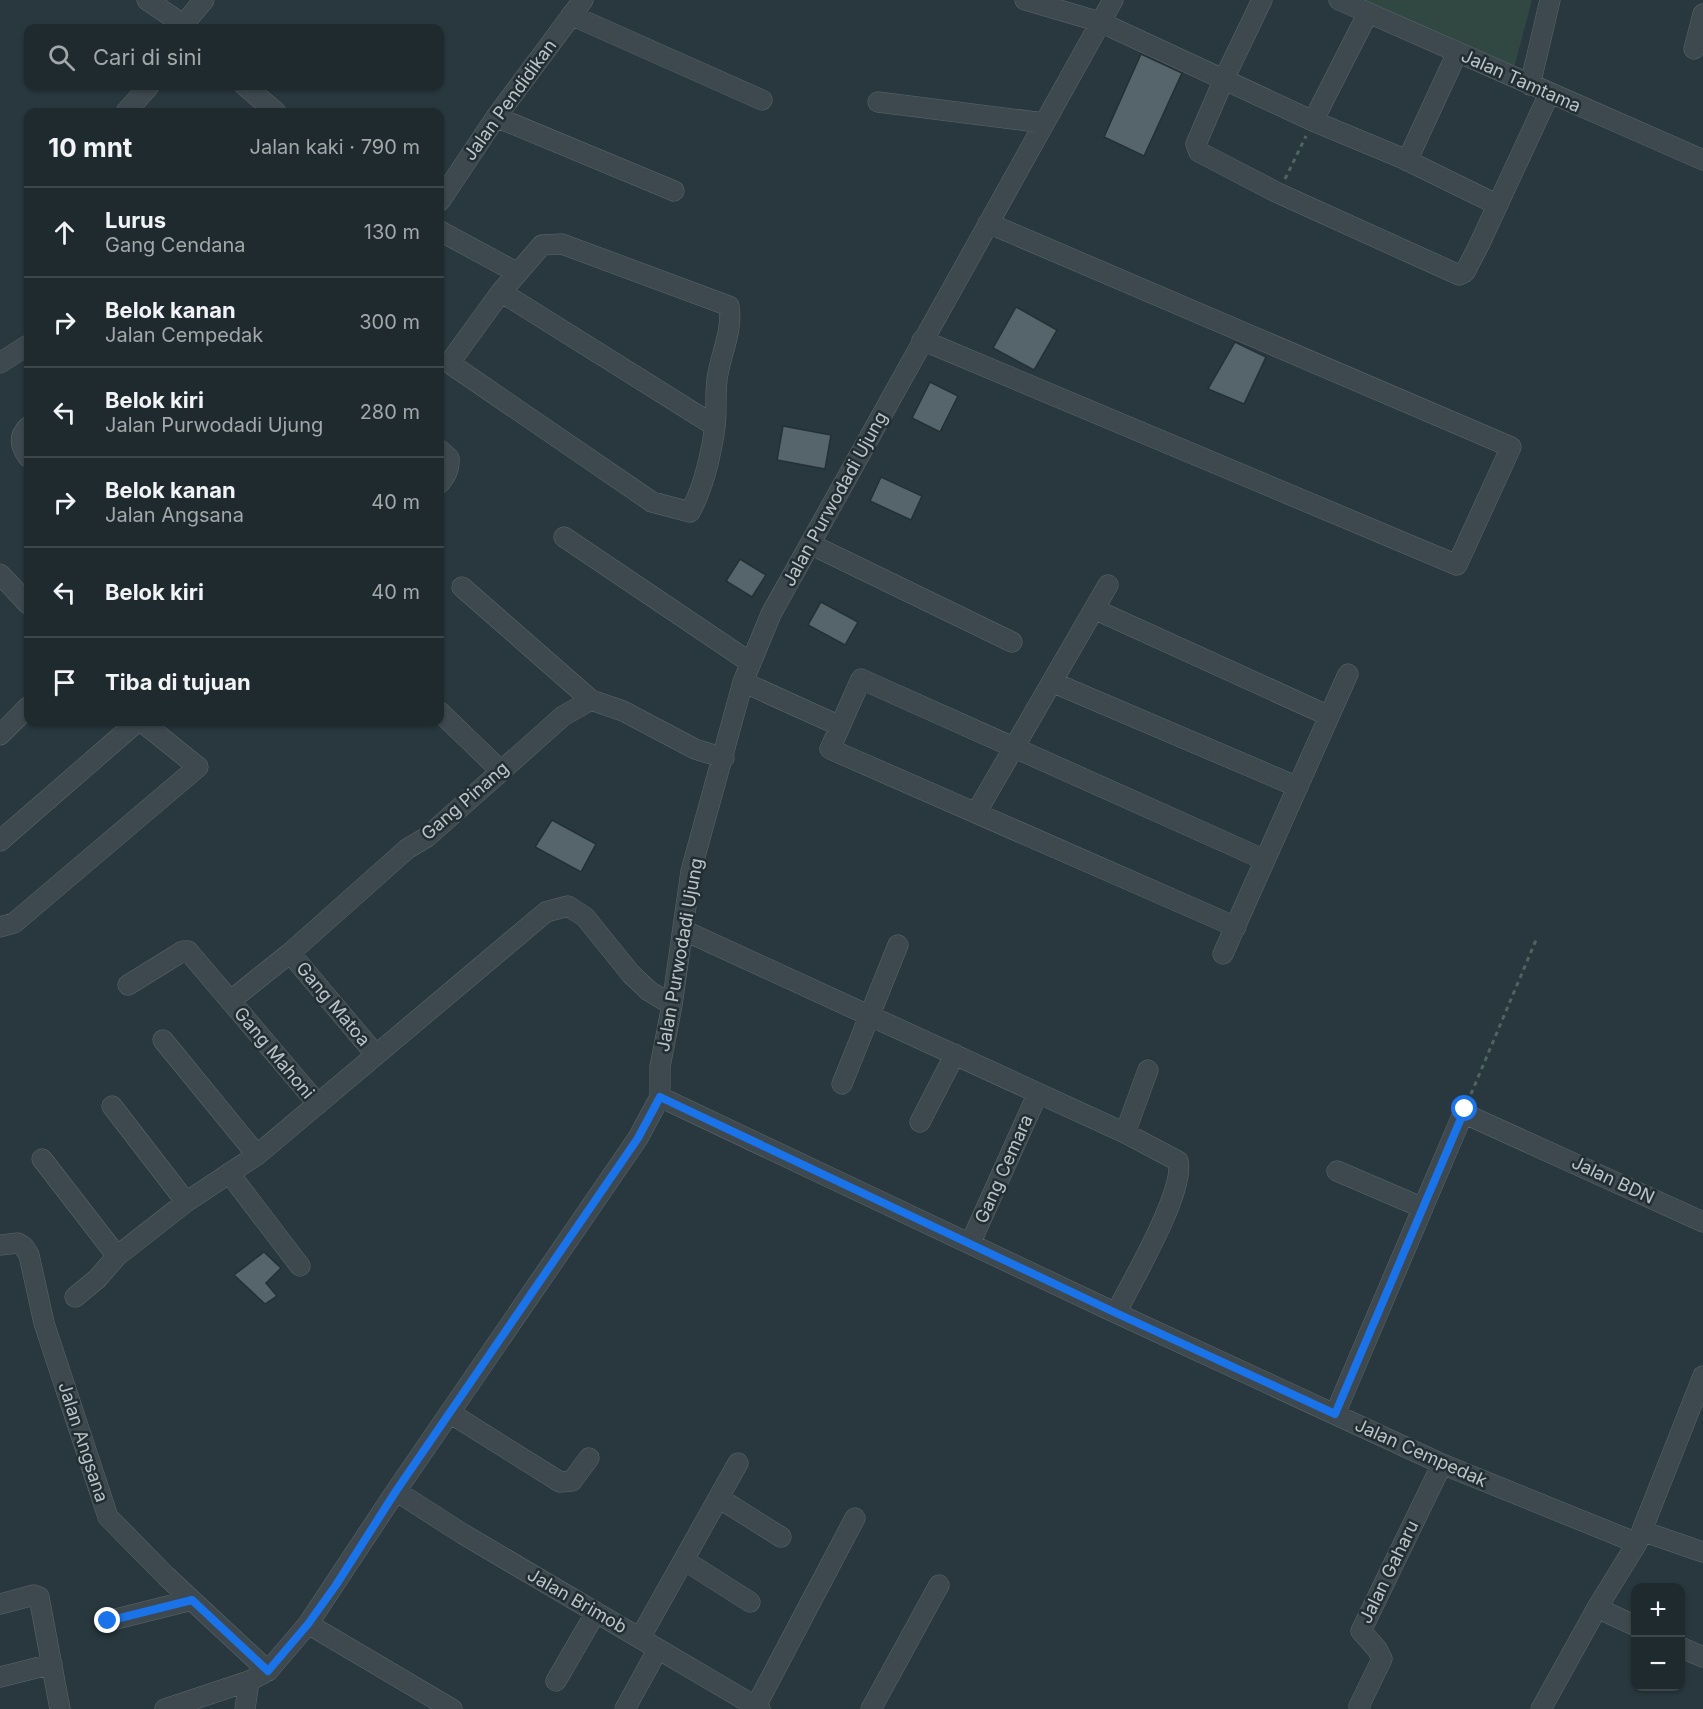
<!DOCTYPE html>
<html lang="id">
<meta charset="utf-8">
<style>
:root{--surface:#1f2a2f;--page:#2c363b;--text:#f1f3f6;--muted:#a1a7aa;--line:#3c464b}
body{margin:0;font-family:Inter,sans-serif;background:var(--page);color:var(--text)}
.controls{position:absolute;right:18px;bottom:18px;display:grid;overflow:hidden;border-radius:12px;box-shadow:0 2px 4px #0004}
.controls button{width:54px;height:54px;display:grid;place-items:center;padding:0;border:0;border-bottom:2px solid var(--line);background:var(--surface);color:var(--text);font:30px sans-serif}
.stop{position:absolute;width:18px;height:18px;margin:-14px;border:4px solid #1a73e8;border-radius:50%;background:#fff}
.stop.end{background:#1a73e8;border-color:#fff;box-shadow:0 2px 6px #0008}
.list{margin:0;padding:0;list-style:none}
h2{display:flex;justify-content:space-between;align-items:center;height:78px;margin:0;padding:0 24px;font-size:26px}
h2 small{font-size:20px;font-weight:400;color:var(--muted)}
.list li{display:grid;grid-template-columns:39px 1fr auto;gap:18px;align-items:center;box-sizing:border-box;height:90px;padding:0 24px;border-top:2px solid var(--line)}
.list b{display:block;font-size:22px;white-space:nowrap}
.list p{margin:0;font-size:20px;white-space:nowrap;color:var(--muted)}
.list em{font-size:20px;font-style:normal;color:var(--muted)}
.icon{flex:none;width:33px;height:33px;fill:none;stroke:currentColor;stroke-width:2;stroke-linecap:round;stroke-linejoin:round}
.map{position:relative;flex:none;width:1703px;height:1709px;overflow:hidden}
.search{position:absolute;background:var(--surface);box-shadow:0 2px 4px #0004;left:24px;top:24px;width:420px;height:66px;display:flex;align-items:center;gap:15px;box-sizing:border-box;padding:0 21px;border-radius:12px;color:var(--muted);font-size:22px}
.panel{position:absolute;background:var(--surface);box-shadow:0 2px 4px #0004;left:24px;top:108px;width:420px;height:618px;border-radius:12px}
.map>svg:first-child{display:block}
</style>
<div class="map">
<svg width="1703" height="1709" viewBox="0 0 1703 1709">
<rect width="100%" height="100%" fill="#29383f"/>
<path fill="#314742" d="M1362,0H1532L1513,72Z"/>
<path fill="#55656b" stroke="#243036" stroke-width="1.5" d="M1141,54L1182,73L1144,156L1104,137Z
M1016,307L1057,330L1034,370L993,348Z
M1235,342L1266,357L1244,404L1208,389Z
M930,382L958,396L940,432L912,418Z
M783,426L831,435L825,469L777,460Z
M881,477L922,496L911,520L870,501Z
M740,559L766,575L752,597L726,581Z
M821,602L858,622L845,645L808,625Z
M552,820L596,844L581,872L535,847Z
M264,1252L281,1268L266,1283L277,1296L265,1304L234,1275Z"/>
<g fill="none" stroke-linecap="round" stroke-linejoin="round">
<defs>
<path id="minor" d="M147,0L187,27
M1025,0L1100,22L1313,121L1402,158L1498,205
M1262,0L1224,79L1196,144L1199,152L1278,193L1459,275L1465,272L1479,245L1549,94
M1339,0L1703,160
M571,15L762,100
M187,28L188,19L204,0
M1694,49L1703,14
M1530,85L1550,0
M245,86L276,112
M878,102L1044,123
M126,112L149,86
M496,117L674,191
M1313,121L1368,13
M1407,161L1457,53
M440,201L496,117L583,0
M440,231L516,272
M562,244L729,306C733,333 720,354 717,380C715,395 717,411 715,427C711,454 703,489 690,512L652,502L452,365L453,358L501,292L542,245Z
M501,292L715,426
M922,340L1457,565L1511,447L988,223
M0,363L28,345
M28,427C18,437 20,446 28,457
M440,450L449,458C450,469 446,475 440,483
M564,537L751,663
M810,544L1012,642
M0,574L28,604
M462,587L591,700
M1094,609L1329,716
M743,682L840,726
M1052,682L1298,787
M440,712L500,770
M0,735L28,707
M976,813L1108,585
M0,841L137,722
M0,927L14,923L198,767L142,722
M1236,927L830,749L861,679L1265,860
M683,930L1125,1133L1148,1070
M290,953L376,1055
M1223,954L1348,674
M128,985L183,951H188L318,1104
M230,1001L290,953L407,849L427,837L563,716L591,700L623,711L695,749L724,758
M163,1040L257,1155
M842,1084L898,945
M660,1097L1116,1313L1442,1464L1637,1543
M112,1106L186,1202
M1463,1113L1703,1222
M920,1122L955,1054
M42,1159L117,1256L186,1202L257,1155L546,912L568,906L585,917L631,974L649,991L672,1005
M1337,1171L1423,1208
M229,1173L300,1266
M970,1244L1038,1093
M0,1245L18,1243L24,1247L29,1255L44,1323L108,1517L166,1576L268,1671
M75,1297L97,1279L117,1256
M1116,1313C1131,1283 1186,1190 1178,1161L1125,1133
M450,1413L560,1482L572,1481L589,1458
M1335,1414L1465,1109
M396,1491L463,1534L760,1709
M719,1498L781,1537
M1642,1531L1703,1552
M684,1560L750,1602
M0,1604L34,1595L39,1597L60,1709
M1597,1608L1636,1626
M108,1621L192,1600
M308,1624L452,1709
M640,1638L738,1463
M1680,1647L1703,1657
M0,1677L52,1664
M556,1681L596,1612
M756,1706L855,1518
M165,1709L249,1681L268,1671L308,1624L396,1491L638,1138L660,1097V1067L672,1005L691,871L743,682L771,614L1113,0
M245,1709L249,1681
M625,1709L658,1649
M871,1709L939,1585
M1360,1709L1359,1706L1382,1659L1377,1649L1361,1631L1442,1464
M1541,1709L1597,1608L1637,1543L1703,1376"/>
</defs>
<use href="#minor" stroke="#5b676c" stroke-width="21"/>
<path stroke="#506361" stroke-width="3" stroke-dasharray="4.5 4.5" stroke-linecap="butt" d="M1285,179L1306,136
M1471,1094L1536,940"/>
<use href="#minor" stroke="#3d494f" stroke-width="20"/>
</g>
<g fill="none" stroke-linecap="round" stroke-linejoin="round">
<path stroke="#1a73e8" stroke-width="8" d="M108,1621L192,1600L268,1671L308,1624L336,1585L396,1491L638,1138L660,1097L1116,1313L1335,1414L1465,1109"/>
</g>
<g text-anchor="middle" stroke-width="5" stroke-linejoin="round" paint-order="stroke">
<g font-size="18" fill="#bac4c9" stroke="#222e34">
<text transform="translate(1521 81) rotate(24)" y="6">Jalan Tamtama</text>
<text transform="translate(510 100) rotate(-54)" y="6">Jalan Pendidikan</text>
<text transform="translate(835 499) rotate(-61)" y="6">Jalan Purwodadi Ujung</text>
<text transform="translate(465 801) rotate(-41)" y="6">Gang Pinang</text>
<text transform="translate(680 955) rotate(-80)" y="6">Jalan Purwodadi Ujung</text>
<text transform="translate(333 1004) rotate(50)" y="6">Gang Matoa</text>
<text transform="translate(274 1053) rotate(50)" y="6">Gang Mahoni</text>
<text transform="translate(1004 1169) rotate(-66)" y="6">Gang Cemara</text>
<text transform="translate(1613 1180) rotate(25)" y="6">Jalan BDN</text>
<text transform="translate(83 1442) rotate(72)" y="6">Jalan Angsana</text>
<text transform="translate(1421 1453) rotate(24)" y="6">Jalan Cempedak</text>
<text transform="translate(1389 1572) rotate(-64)" y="6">Jalan Gaharu</text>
<text transform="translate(577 1601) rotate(30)" y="6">Jalan Brimob</text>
</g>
</g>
</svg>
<div class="controls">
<button>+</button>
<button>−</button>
</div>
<div class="stop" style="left:1465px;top:1109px"></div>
<div class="stop end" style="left:108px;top:1621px"></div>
<div class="search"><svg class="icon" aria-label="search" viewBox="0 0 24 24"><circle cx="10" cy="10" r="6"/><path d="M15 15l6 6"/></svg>Cari di sini</div>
<section class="panel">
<h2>10 mnt<small>Jalan kaki · 790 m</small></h2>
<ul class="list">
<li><svg class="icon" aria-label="ahead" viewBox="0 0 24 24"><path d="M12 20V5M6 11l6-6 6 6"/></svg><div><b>Lurus</b><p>Gang Cendana</p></div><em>130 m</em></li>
<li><svg class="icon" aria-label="right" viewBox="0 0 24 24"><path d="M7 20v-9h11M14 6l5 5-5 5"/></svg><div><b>Belok kanan</b><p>Jalan Cempedak</p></div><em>300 m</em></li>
<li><svg class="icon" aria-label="left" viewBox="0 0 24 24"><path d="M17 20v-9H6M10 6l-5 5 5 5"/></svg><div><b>Belok kiri</b><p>Jalan Purwodadi Ujung</p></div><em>280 m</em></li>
<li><svg class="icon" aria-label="right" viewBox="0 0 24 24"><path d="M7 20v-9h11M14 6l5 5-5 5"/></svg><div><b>Belok kanan</b><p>Jalan Angsana</p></div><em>40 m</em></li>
<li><svg class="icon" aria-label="left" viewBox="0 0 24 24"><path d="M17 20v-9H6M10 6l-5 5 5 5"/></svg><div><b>Belok kiri</b></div><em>40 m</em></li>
<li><svg class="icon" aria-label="arrive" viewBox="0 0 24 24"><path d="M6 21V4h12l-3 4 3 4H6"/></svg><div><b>Tiba di tujuan</b></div></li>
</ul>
</section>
</div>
